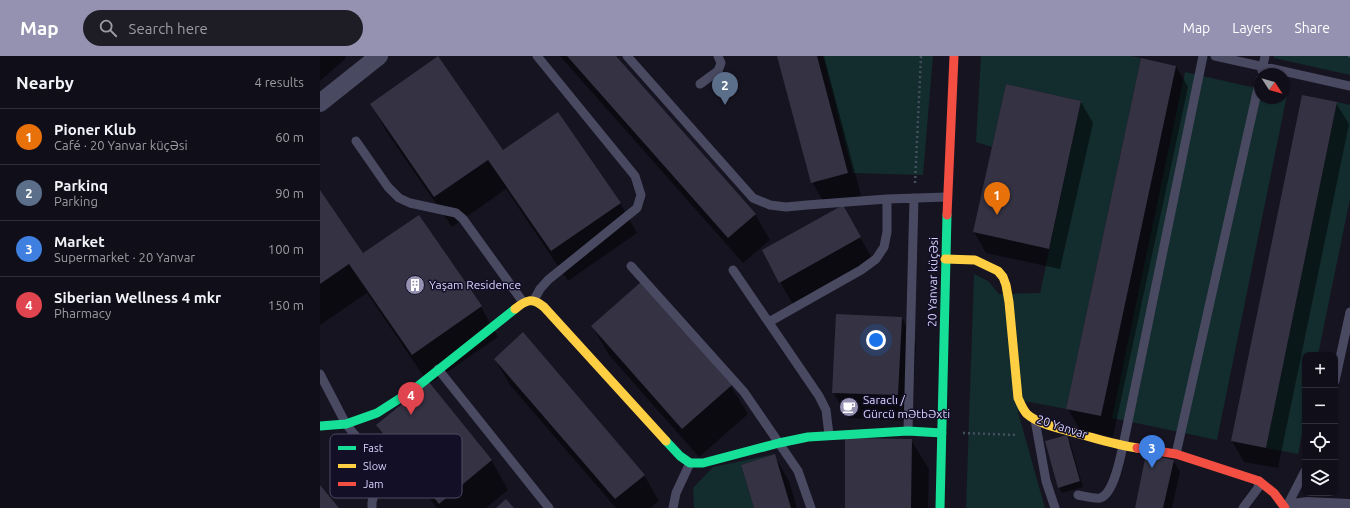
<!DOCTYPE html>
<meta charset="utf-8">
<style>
:root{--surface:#100f19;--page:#1e1d26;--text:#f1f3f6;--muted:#9c9ca2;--line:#302f38;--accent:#9591b1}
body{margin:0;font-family:Ubuntu,sans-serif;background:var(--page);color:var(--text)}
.controls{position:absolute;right:12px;bottom:12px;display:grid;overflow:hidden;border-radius:8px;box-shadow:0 1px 3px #0004}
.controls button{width:36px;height:36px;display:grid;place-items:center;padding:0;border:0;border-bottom:1px solid var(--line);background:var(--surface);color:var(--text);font:20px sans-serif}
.compass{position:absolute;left:934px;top:12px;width:36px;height:36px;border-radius:50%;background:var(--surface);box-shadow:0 1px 3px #0004;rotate:126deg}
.you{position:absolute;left:556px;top:284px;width:14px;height:14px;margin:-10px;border:3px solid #fff;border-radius:50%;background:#1a73e8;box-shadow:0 0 0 6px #1a73e833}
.badge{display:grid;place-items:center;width:26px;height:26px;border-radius:50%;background:var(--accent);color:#fff;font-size:13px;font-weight:700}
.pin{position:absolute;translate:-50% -33px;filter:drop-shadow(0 1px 2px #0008)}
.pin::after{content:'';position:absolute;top:21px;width:14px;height:12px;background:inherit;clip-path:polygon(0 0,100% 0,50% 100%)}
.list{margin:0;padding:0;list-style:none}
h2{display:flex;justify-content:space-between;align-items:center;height:52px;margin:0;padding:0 16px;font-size:17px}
h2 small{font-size:13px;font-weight:400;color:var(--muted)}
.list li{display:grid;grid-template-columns:26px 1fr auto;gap:12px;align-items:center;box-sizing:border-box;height:56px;padding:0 16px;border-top:1px solid var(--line)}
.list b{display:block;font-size:15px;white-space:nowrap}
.list p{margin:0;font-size:13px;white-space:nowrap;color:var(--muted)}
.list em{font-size:13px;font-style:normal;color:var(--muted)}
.icon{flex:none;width:22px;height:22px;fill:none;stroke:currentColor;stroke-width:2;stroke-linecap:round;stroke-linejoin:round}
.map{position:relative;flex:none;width:1030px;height:452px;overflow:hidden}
header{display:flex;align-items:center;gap:24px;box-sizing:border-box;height:56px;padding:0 20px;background:var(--accent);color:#fff}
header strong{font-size:19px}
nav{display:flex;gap:22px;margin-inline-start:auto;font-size:14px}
.search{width:280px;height:36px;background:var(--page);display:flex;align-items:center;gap:10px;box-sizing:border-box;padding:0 14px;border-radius:22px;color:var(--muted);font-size:15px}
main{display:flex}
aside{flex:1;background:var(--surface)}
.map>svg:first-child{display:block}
</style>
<header>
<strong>Map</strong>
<div class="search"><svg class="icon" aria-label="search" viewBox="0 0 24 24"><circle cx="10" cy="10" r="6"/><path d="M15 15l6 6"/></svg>Search here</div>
<nav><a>Map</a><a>Layers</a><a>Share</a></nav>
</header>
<main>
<aside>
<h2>Nearby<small>4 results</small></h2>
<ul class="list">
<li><span class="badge" style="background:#e8710a">1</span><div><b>Pioner Klub</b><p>Café · 20 Yanvar küçəsi</p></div><em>60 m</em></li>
<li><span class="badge" style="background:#5c6f8a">2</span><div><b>Parkinq</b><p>Parking</p></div><em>90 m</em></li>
<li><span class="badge" style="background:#3f7fe0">3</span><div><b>Market</b><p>Supermarket · 20 Yanvar</p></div><em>100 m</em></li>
<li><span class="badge" style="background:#e0444e">4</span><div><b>Siberian Wellness 4 mkr</b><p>Pharmacy</p></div><em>150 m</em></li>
</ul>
</aside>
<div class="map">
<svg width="1030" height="452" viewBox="0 0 1030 452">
<rect width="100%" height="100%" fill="#161421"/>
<path fill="#132c2d" d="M503,0H613L603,119L533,117Z
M661,0H811L821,2L746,353L704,345L698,356L725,452H646L654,218L668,225L679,238L720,237L761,45L686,28L672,91L656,86Z
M954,0H1030V19L954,2Z
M865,16L940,33V42H964V38L967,39L897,384L792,362Z
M1017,46L1030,49V143L998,299H985V363L978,398L946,392Z
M455,398L421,409L434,452H374L373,432L393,411Z"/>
<path fill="#0007" d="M0,0H25L26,2L0,25Z
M240,0H295L435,158L450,184L423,207Z
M458,0H504L542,143L507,152L492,126Z
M856,10L868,31L793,381L760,374L748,353Z
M761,46L773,67L740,213L666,197L654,176Z
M1016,47L1029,68L958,412L924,406L912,385Z
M51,48L182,95L300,147L317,177L248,225L186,133L132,171L68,78Z
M0,136L43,199L98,161L161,251L178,281L110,328L172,405L188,434L166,452H117L74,398L57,370L109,328L47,237L0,269Z
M537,176L555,207L475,252L460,226Z
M582,262L596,288L592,365L528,362L513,336Z
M272,270L411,330L428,358L379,401L289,299Z
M175,303L324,419L339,445L330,452H296L190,329Z
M591,384L609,413L608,452H526Z
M727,386H750L763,431L742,437L739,431Z
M454,399L469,425L477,452H435Z
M853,404L860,416L852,452H816Z"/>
<path fill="#343243" d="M118,0L183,94L238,56L301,147L231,195L168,104L114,141L50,48Z
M247,0H296L436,158L408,182Z
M457,0H497L528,117L491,127Z
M821,2L856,10L781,360L746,353Z
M686,28L761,45L729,193L653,176Z
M982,39L1017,46L946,392L911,385Z
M0,134L43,197L99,159L162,250L92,299L29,208L0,228Z
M523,149L541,181L459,227L442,194Z
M321,226L412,329L362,373L271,270Z
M516,258L582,261L578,339L512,337Z
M203,276L325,419L295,443L174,303Z
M109,326L172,404L119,448L56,369Z
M747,379L760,425L738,432L725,385Z
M525,382L592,383L591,452H525Z
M455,398L471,452H434L421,409Z
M826,398L854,404L843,452H815Z
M0,429L19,452H0Z
M186,443L194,452H176Z"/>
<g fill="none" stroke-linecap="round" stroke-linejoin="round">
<path stroke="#44505f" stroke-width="2.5" stroke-dasharray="2 3" stroke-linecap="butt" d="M1028,0H1030
M595,127L601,0
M643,377L698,379"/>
<path stroke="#4a4962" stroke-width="9" d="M307,0L433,142L450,149L466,151L487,149L567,143L627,141
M895,0L1030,30
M942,15L945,0
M380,28L398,15L401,7L398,0
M36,85L68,131L79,142L90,147L136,157L143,163L203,246
M311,210L424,336L478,415L491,452
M413,214L499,340L506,354L509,379
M214,244L220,233L228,224L317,152L321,139L315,120L217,0
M449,266L541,214L556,203L564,191L567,176V143
M118,313L229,452
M0,318L26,368L39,384L56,420L57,429L52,446V452
M1015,325L1030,256
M715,364L726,425L735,452
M588,375L594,142
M856,398L940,23
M758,439C764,440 774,443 780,442C794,438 800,402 803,390L883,0
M353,452L356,437L370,407
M923,452L938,432L939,425
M966,452L985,415"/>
<path stroke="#4a4962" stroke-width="18" d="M0,47L59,0
M973,452L988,450L1028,452"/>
<path stroke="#16e098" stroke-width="9" d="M0,370L26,368L57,357L93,334L195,253
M346,385L360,400L370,407H383L459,387L488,381L588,375L622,377
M620,452L627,159"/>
<path stroke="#ffcf43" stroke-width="9" d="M625,203L655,204L678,215L683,221L686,229L689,246L698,342C701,348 703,354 707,358C719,369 744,373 759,378C778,383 797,389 817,392
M195,253C206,244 212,241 224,251L346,385"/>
<path stroke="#f24e42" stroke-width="9" d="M627,159L634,0
M817,392L856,398L939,425L954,437L965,452"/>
</g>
<defs>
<symbol id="building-disc" viewBox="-11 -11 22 22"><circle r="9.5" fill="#9591b1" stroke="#130f26"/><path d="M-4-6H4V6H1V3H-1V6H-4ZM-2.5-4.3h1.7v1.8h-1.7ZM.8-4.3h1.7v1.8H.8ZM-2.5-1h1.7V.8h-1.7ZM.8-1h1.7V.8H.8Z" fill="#fff"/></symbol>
<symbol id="cafe-disc" viewBox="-11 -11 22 22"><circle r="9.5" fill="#9591b1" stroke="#130f26"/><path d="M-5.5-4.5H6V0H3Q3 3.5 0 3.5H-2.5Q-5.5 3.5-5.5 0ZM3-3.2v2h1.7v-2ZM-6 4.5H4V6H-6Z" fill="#fff"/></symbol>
</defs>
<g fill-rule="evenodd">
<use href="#building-disc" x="84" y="218" width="22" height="22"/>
<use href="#cafe-disc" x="518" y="340" width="22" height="22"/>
</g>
<g text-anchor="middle" stroke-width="3" stroke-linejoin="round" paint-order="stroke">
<g font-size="12" fill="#d9d4ff" stroke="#130f26">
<text transform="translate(613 226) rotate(-89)" y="4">20 Yanvar küçəsi</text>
<text transform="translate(742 371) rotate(18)" y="4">20 Yanvar</text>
</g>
<g font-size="12" fill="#d9d4ff" stroke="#130f26" text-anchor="start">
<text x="109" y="233">Yaşam Residence</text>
<text x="543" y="348">Saraclı /<tspan x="543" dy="14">Gürcü mətbəxti</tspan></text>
</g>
</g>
<rect x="10" y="378" width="132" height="64" rx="6" fill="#130f26" stroke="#4e4a67" stroke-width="1"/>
<rect x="18" y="390" width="18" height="4" fill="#16e098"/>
<rect x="18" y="408" width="18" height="4" fill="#ffcf43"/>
<rect x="18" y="426" width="18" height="4" fill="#f24e42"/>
<g font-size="11" fill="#d9d4ff">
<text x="43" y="396">Fast</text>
<text x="43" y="414">Slow</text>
<text x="43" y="432">Jam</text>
</g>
</svg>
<div class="controls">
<button>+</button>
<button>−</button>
<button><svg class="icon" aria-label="locate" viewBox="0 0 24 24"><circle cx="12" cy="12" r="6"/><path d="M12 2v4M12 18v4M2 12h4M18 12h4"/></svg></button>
<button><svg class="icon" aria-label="layers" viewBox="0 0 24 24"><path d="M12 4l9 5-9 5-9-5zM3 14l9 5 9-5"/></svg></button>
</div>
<svg class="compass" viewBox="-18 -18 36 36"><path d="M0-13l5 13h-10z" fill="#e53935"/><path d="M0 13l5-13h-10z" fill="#9c9ca2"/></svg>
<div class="you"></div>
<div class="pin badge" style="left:677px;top:159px;background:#e8710a">1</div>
<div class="pin badge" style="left:405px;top:49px;background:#5c6f8a">2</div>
<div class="pin badge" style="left:832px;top:412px;background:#3f7fe0">3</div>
<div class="pin badge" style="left:91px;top:359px;background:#e0444e">4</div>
</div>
</main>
